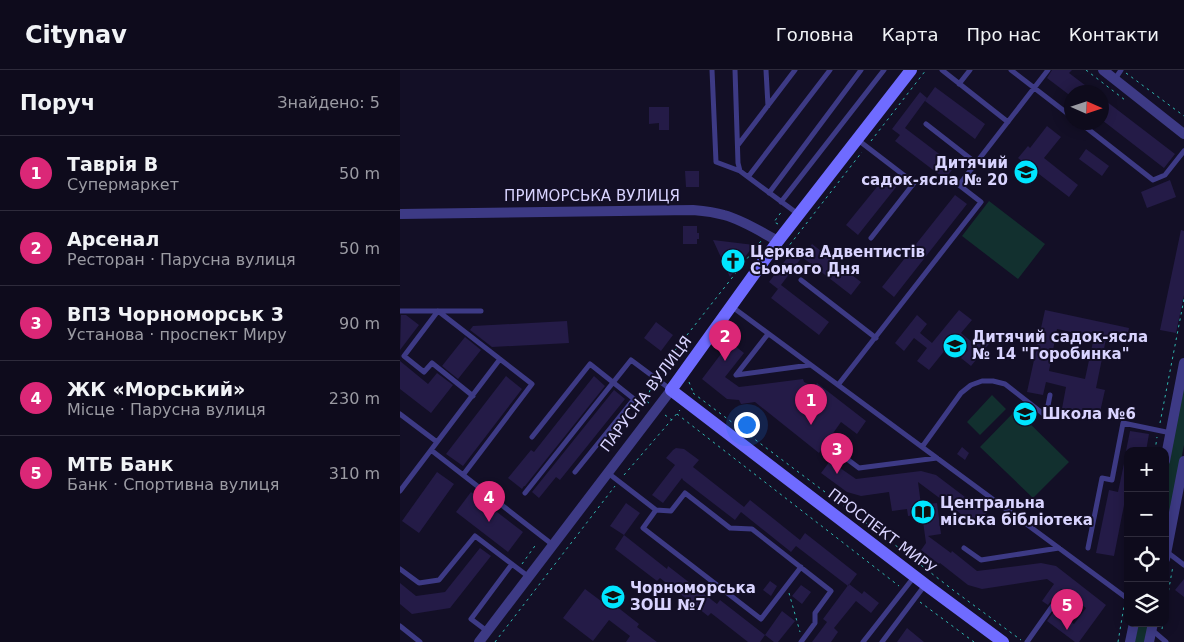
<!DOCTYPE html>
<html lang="uk">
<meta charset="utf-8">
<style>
:root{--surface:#0e0b1c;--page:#1c1929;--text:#f1f3f6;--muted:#9b9ba3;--line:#2e2b3b;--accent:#db2777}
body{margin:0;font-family:"DejaVu Sans",sans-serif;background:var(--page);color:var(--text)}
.controls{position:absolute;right:15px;bottom:15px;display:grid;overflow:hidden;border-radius:10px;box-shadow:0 2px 12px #0003}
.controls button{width:45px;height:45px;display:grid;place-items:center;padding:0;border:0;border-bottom:1px solid var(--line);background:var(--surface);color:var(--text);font:25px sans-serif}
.compass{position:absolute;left:664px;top:15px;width:45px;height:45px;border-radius:50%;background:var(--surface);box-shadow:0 2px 12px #0003;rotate:93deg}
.you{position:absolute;left:346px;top:354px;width:18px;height:18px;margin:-12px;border:4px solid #fff;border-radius:50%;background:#1a73e8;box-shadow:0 0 0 8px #1a73e833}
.badge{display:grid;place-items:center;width:32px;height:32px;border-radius:50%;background:var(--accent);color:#fff;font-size:16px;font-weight:700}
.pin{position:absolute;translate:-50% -41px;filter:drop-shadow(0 1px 2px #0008)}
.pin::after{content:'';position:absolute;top:26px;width:18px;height:15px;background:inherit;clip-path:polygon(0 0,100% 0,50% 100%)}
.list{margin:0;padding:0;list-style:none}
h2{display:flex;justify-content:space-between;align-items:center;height:65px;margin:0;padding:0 20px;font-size:21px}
h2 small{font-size:16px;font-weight:400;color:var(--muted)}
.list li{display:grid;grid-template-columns:32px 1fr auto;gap:15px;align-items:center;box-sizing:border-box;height:75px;padding:0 20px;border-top:1px solid var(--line)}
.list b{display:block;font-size:19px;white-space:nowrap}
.list p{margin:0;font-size:16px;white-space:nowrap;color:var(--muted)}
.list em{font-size:16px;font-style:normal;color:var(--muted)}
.icon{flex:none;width:28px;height:28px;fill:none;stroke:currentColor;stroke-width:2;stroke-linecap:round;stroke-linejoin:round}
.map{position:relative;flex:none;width:784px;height:572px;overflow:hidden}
header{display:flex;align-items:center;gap:30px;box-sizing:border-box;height:70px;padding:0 25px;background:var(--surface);border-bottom:1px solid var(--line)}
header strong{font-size:24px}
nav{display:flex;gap:28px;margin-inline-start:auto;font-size:18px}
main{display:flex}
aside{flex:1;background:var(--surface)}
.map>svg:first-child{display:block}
</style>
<header>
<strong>Citynav</strong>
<nav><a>Головна</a><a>Карта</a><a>Про нас</a><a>Контакти</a></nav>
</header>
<main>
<aside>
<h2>Поруч<small>Знайдено: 5</small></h2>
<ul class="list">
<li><span class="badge">1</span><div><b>Таврія В</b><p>Супермаркет</p></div><em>50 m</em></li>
<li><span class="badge">2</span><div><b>Арсенал</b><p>Ресторан · Парусна вулиця</p></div><em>50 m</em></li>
<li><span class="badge">3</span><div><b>ВПЗ Чорноморськ 3</b><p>Установа · проспект Миру</p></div><em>90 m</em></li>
<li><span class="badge">4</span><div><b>ЖК «Морський»</b><p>Місце · Парусна вулиця</p></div><em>230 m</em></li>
<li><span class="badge">5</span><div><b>МТБ Банк</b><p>Банк · Спортивна вулиця</p></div><em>310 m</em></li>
</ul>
</aside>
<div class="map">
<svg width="784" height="572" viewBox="0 0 784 572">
<rect width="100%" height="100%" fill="#130f26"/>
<path fill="#12302f" d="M589,131L645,174L618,209L562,166Z
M784,305V375L765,472V403Z
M592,325L606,339L580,365L567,352Z
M616,340L669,392L633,428L580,377Z
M737,553H750L746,572H733Z"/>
<path fill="#241b47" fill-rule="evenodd" d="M652,0H672L669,3L694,22H672V27L647,8Z
M535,17L585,54L575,69L525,31Z
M520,22L527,28L505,58L555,96L545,109L495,71L500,65L492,59Z
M702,28L775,84L764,98L702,50Z
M249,37H269V60H259V53L249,54Z
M647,56L661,67L644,88L678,115L669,127L618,88L628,76L630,78Z
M686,79L709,96L702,106L679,89Z
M285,101H299V117H286Z
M485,107L497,116L458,165L446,155Z
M770,110L776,127L747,138L741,122Z
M555,125L567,134L494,227L482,217Z
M283,156H297V163H299V169H297V174H283Z
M781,160L784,161V225L776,263L760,260Z
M313,170L354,175L330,207Z
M412,174L461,212L451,225L402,187L378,219L369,212L396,176L406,183Z
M381,215L429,252L419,265L371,228Z
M559,240L572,250L561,263L573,273L583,261L593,269L571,296L561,288L568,280L554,269L529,300L517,291L527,278L514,268L504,281L495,273L517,245L527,254L520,263L532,273Z
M645,240L729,258L726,274L706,269L696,318L705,320L698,351L661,344L666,317L646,312L643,325L627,322ZM657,259L694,267L685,309L649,301Z
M1,245H6L19,255L0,280Z
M167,251L169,273L92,277L70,260L73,256Z
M256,252L273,265L261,281L244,268Z
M65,267L81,280L58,309L42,296Z
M330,272L344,283L325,307L339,317L403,309L404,312L414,317L417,313L466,351L457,364L441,352L419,383L355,332L341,334L339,330L327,329L302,309Z
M0,291L28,314L37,303L53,315L31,343L0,319Z
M106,306L122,319L63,396L46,384Z
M194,306L205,316L125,416H124L122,419L108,408L131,380L134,382Z
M214,320L225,329L160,410L156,407L139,428L132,422Z
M730,361L749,364L746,381H726Z
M562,377L569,383L565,390L557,384Z
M276,378L284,379L299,390L293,397L344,437L350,430L400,470L405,463L457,504L448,516L396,476L391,482L341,442L335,450L283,410L282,408L263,433L252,425L275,395L266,388L273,380Z
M725,389L728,390V426L726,425L714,486L696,483L709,420L718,422Z
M430,391L456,409L521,401L536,405L586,443L577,456L518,412L521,435L537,433L541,464L528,466L551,483L552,481L577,501L641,493L656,496L706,535L679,572H675L647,551L655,540L674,554L686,538L661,519L648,535L642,531L654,514L647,509L582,519L568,515L540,493L539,494L521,480L526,473L522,444L508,446L507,439L492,441L489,422L461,426L447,422L421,403Z
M37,402L54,414L19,463L2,451Z
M71,422L123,462L108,482L56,442Z
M226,433L240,443L224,465L210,456Z
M224,465L267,499L268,496L317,534L320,530L365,565L360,572H348L311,543L308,546L260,508L257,511L215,479Z
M80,478L91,486L50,538L12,544L0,534V513L16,526L45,522Z
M784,509V527L775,520Z
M370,511L377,516L371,526L363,520Z
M449,514L462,524L464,521L479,533L471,543L456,531L434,558L438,562L431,572H412L427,552L423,549Z
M401,515L411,522L402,534L392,526Z
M185,519L213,540L216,536L239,554L237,557L257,572H226L230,566L209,550L193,571L163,548Z
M382,541L395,551L378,572H374L365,565Z
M507,558L524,572H497Z"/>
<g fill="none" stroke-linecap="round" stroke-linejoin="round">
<path stroke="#2fb8b0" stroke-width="1" stroke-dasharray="2.5 4" stroke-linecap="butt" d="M686,0L725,30
M726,3L784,46
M471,71L526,0
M378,154L374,152L382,141
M374,195L462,82
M273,299L265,293L361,171
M258,302L264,293
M289,312L293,322
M293,323L477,461L553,520L621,570
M249,333L246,331L252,315
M277,344L499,516
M265,345L272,350
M760,353L784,229
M755,381L757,367
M224,405L280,340
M122,494L137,473
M389,523L400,562
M520,532L574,572
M765,540L773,496
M762,559L763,553
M95,572L215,416
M718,572L724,536"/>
<path stroke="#3d3a85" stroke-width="5" d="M312,0L316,92L340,101
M335,0L338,93L340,101L398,144
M366,0L368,36
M542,0L608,52
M611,0L672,47
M715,9L721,0
M559,14L570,0
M679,52L753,110L765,105L784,81
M526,54L576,93
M458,70L514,113L471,168
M338,75L395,0
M348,107L430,0
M369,123L461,0
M381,132L484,0
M401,210L476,268
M331,236L728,529
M0,241H81
M368,264L336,305L410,295
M438,315L581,132L559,115L648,0
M0,344L37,372
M132,367L190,294L234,329L175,402
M522,377L561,323L571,315L582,311H593L605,314L646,346L650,325
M31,380L153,475
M443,386L459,398L537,388
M208,403L256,440L271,441L285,423L330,458L352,459L431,521L415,543V553L401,572
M63,405L132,314L38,241L4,286L24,302L32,293L73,326
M0,421L100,289
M125,423L231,290L270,319
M256,440L243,458L361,549L401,497
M564,478L581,490L659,478
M688,478L702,408L712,410L723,353L771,363
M767,482L784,495
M0,499L19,513L39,510L75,466L129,507
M0,556L20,572
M752,560L766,572
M87,561L71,549L112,494
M463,572L514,507
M482,572L525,515
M627,572L656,531"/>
<path stroke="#3d3a85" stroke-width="10" d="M703,0L784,64
M0,144L293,140C304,141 314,142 324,145C343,150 361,162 378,171
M765,391L784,293
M765,489L784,391
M79,572L271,320
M730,572L734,553
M749,572L753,553"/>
<path stroke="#6f6bff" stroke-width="12" d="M511,0L378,171L271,320L526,515L603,572"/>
</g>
<defs>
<symbol id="school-disc" viewBox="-11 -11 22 22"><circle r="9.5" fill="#00e5ff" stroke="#130f26"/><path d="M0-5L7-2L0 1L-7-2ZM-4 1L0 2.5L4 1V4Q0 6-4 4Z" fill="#111"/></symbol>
<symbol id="church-disc" viewBox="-11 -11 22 22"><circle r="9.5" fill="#00e5ff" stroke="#130f26"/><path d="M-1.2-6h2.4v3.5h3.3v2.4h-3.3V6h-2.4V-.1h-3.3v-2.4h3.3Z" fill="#111"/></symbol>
<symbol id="library-disc" viewBox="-11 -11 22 22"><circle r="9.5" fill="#00e5ff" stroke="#130f26"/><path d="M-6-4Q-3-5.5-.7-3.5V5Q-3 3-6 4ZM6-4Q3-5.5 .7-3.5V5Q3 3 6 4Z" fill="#111"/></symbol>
</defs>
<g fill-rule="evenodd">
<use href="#school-disc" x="612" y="88" width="28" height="28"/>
<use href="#church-disc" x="319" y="177" width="28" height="28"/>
<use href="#school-disc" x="541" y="262" width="28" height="28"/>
<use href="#school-disc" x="611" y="330" width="28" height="28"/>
<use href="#library-disc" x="509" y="428" width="28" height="28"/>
<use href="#school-disc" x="199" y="513" width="28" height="28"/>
</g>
<g text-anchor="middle" stroke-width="4" stroke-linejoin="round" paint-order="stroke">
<g font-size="15" font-weight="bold" fill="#d9d4ff" stroke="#130f26" text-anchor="start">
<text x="608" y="98" text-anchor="end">Дитячий<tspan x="608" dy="17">садок-ясла № 20</tspan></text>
<text x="350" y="187">Церква Адвентистів<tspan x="350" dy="17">Сьомого Дня</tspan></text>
<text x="572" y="272">Дитячий садок-ясла<tspan x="572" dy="17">№ 14 "Горобинка"</tspan></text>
<text x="642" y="349">Школа №6</text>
<text x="540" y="438">Центральна<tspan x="540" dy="17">міська бібліотека</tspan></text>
<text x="230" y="523">Чорноморська<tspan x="230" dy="17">ЗОШ №7</tspan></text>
</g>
<g font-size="15" fill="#d9d4ff" stroke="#130f26">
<text x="192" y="131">ПРИМОРСЬКА ВУЛИЦЯ</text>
<text transform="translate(246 324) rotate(-53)" y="5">ПАРУСНА ВУЛИЦЯ</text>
<text transform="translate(482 461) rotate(37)" y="5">ПРОСПЕКТ МИРУ</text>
</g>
</g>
</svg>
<div class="controls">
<button>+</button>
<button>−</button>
<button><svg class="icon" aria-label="locate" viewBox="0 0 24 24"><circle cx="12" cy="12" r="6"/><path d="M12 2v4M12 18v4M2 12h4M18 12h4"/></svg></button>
<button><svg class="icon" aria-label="layers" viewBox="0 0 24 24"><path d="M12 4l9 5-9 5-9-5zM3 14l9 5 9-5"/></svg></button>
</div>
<svg class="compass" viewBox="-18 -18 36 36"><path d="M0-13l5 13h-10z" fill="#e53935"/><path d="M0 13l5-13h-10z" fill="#9b9ba3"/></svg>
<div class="you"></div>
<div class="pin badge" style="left:411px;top:355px">1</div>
<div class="pin badge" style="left:325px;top:291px">2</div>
<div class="pin badge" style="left:437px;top:404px">3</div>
<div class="pin badge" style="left:89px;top:452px">4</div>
<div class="pin badge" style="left:667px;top:560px">5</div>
</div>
</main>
